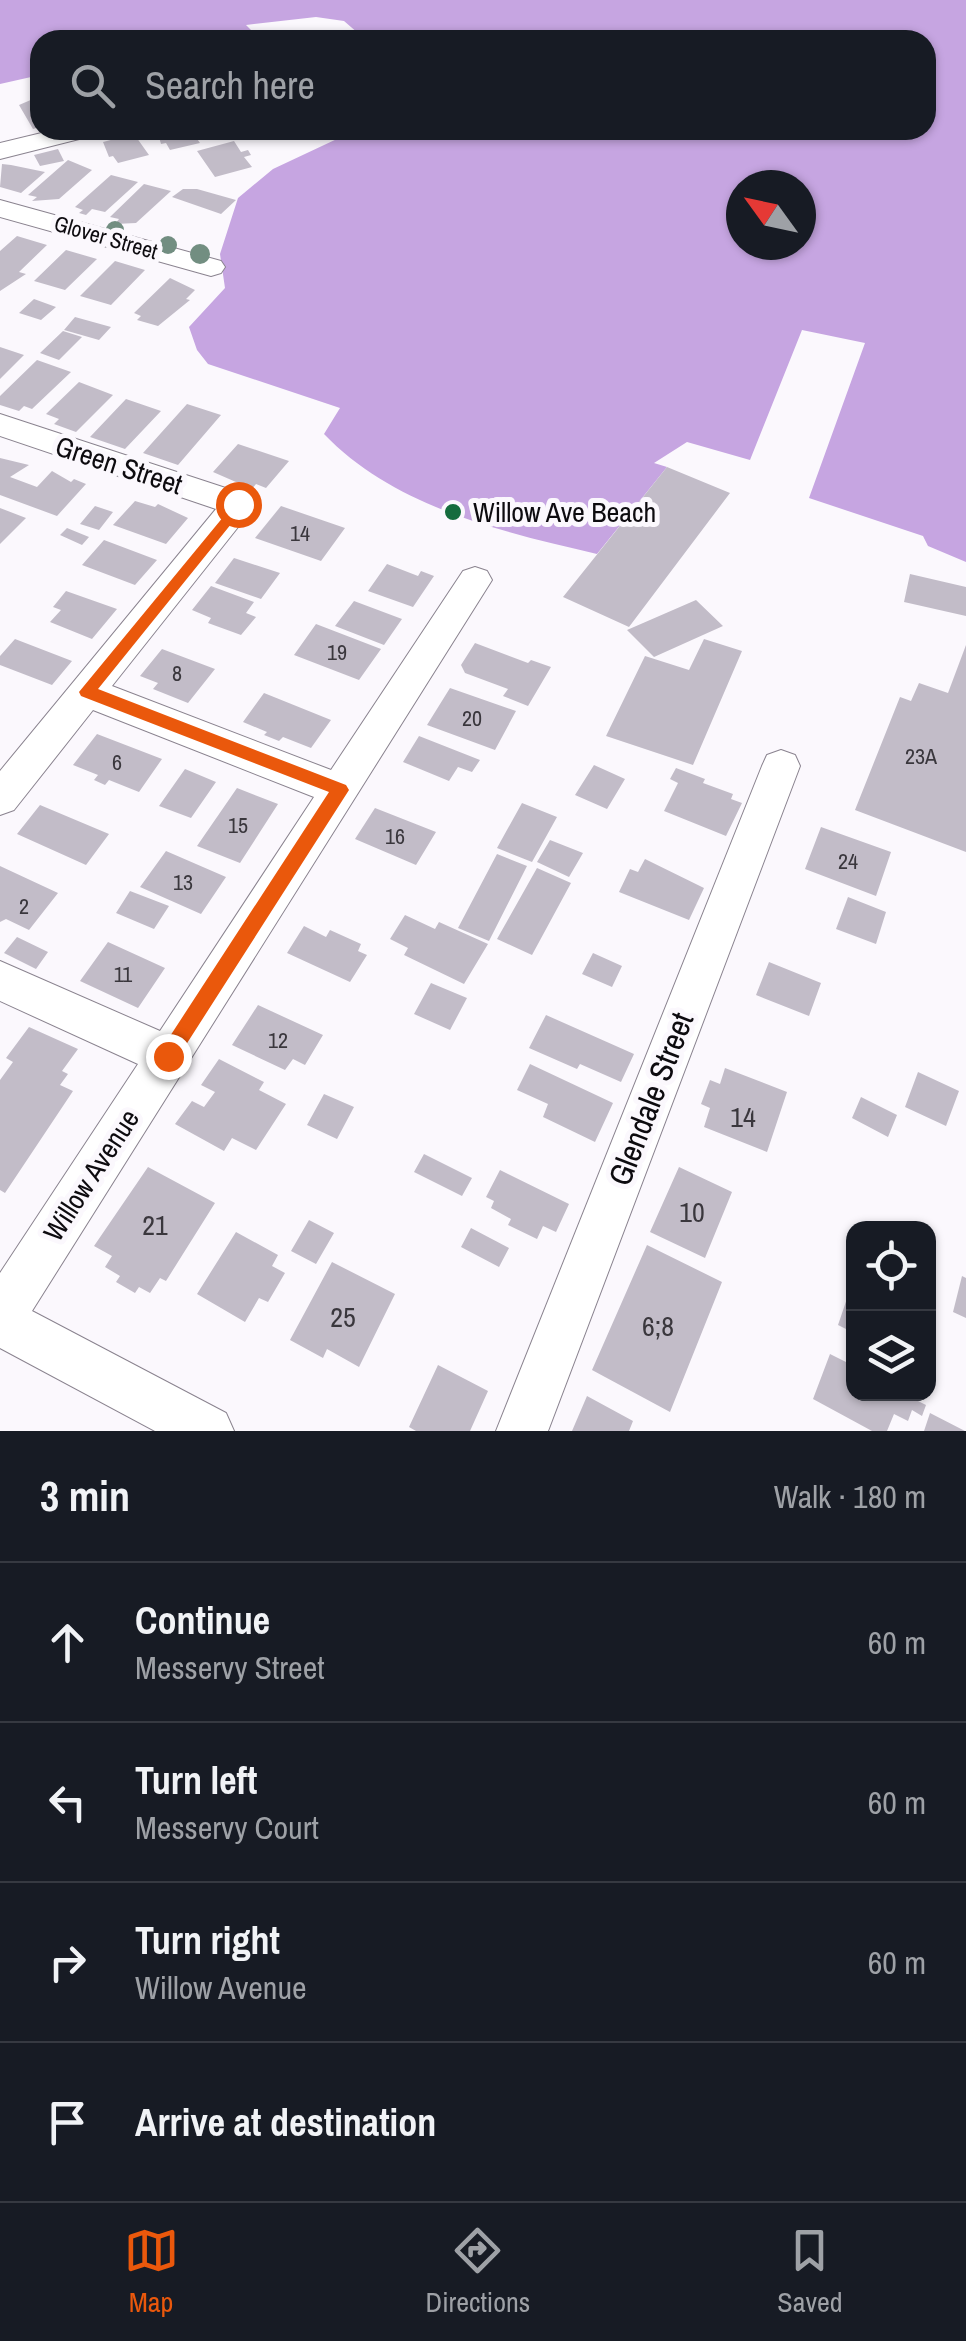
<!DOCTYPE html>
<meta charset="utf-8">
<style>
:root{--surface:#171b24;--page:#242831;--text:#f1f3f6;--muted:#9ea1a6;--line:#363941;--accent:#ea580c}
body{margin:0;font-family:"Archivo Narrow",sans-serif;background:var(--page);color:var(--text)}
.controls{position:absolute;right:30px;bottom:30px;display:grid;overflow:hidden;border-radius:20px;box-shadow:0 2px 8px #0004}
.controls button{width:90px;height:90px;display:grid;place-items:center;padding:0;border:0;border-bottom:2px solid var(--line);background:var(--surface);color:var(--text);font:50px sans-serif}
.compass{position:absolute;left:726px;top:170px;width:90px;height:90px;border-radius:50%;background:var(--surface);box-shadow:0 2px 8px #0004;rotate:303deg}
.stop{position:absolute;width:30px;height:30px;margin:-22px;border:8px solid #ea580c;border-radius:50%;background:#fff}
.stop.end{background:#ea580c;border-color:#fff;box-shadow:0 2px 10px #0008}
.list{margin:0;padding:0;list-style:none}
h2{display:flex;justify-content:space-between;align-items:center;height:130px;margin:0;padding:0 40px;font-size:42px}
h2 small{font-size:32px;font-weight:400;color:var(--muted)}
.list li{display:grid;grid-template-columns:65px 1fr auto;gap:30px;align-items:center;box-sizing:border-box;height:160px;padding:0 40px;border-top:2px solid var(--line)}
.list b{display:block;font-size:38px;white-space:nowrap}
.list p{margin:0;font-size:32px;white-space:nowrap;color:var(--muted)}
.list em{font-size:32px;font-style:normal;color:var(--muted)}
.icon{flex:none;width:55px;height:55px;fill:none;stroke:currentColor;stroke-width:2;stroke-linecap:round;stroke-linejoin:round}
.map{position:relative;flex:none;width:966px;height:1431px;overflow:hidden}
.search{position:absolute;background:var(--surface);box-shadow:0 2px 8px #0004;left:30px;right:30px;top:30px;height:110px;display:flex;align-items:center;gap:25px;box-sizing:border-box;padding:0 35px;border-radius:30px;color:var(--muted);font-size:38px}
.sheet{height:770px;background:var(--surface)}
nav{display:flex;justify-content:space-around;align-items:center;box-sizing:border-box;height:140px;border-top:2px solid var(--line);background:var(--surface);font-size:28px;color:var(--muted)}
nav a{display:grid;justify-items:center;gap:5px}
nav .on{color:var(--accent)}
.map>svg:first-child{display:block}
</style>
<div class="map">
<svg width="966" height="1431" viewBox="0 0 966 1431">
<rect width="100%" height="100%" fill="#fbf8fd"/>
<path fill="#c6a5e1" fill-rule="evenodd" d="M0,0H966V562L928,546L923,536L809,498L865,343L802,330L750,460L687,442L654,463L667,467L597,554C502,532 394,507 324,434L340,408L208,364L197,350L189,327L225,288L220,254L238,198L273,169L356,130H926V40H347L333,27L298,22L199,40H40V75L0,84ZM741,185H801V245H741Z"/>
<path fill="#fbf8fd" d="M316,17L344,21L366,40H340L331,31L309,27L254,33L246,25Z"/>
<path fill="#c2bcc8" d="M40,96V127L33,129L19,105Z
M157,130H191L200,143L170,150L166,143L161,144Z
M134,134L149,155L118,163L113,156L109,157L103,142Z
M234,141L241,152L248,150L251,155L244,157L252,167L215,177L197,151Z
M58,149L64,161L40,166L34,155Z
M68,160L92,170L59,199L32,201L37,197L28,195Z
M2,164L11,165L45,172L21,193L0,187Z
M111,175L138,182L105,212L92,209L86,215L79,213L83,210L75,207Z
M144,184L171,191L136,223L115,224L119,219L110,217Z
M183,189H197L236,200L221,214L172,197Z
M17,236L47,245L19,272L26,274L0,291V251Z
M66,250L97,259L65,290L34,281Z
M115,261L145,270L111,305L80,296Z
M170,278L195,290L186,299L190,300L158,326L137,320L141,316L134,313Z
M34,299L56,307L41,320L19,313Z
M75,317L111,327L99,340L64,330Z
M63,331L82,337L59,360L40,353Z
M0,347L24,355L0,379Z
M37,360L71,372L32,409L24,406L19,411L0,405V396Z
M79,382L113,395L76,432L54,424L59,419L46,414Z
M126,399L161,411L125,449L90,437Z
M187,404L221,415L178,465L143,453Z
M238,444L289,461L266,488L256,484L252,489L213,472Z
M0,458L29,465L10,477L37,487L52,471L71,482L74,479L86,484L57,516L0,495Z
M667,467L730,493L629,627L563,597Z
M135,501L155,507L158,504L188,518L166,544L113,525Z
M95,506L113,512L99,530L80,524Z
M281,506L345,528L321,561L255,538Z
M0,508L26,518L0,544Z
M67,528L89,537L82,545L60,535Z
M104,540L157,560L135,585L82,565Z
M234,558L280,573L261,599L215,583Z
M387,564L418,576L421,571L434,576L413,607L368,591Z
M910,574L966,587V616L904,602Z
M211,586L254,602L246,613L256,617L241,635L208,623L211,618L192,610Z
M66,591L117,609L92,639L50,622L61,610L53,607Z
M696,600L723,626L654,657L627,630Z
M354,601L402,619L384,645L335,626Z
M316,624L381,649L359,680L294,655Z
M15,639L72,661L52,685L0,665V656Z
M704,639L742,651L693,765L606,736L645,656L689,670Z
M475,643L528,663L531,660L551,667L528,706L503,696L508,689L465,673L461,665Z
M966,645V852L855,810L900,697L911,701L919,683L948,693Z
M162,649L215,669L188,703L153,689L158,683L140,676Z
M450,688L516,711L495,750L427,725Z
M264,693L331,720L311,748L283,737L279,741L264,735L267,732L243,722Z
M97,734L162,759L139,792L109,780L105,785L94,780L98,775L73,765Z
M419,736L480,760L472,772L458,767L449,781L403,762Z
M594,765L625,779L607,809L575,795Z
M676,768L705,779L703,783L733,794L731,799L742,803L726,836L664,811L678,783L670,779Z
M185,769L216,782L191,818L159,806Z
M237,788L278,804L240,863L197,846Z
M522,803L557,817L532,862L497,848Z
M40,805L109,834L86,865L17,834Z
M375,808L436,832L416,865L355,839Z
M821,827L891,852L876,896L805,869Z
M550,840L583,853L569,877L537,862Z
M166,851L226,877L201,914L140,887Z
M497,854L527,866L489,941L458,928Z
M645,859L704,888L689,920L619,892L630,869L638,872Z
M0,866L58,893L29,930L6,919L0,922Z
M537,868L571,883L532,955L497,939Z
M130,891L169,906L154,929L116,913Z
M848,897L886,912L876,944L836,929Z
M405,915L435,929L439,922L488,944L464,984L404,955L408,948L390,939Z
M304,926L326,937L330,930L361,944L358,951L367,955L350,982L287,953Z
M17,937L48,952L36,969L4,953Z
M108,942L165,968L138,1008L80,981Z
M593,953L622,966L612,987L582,974Z
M769,962L821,983L809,1016L756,995Z
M431,983L467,998L450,1030L414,1014Z
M258,1005L323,1035L305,1065L293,1059L285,1070L232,1045Z
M546,1015L634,1054L621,1082L580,1064L577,1069L529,1048Z
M29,1027L78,1049L62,1071L68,1074L60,1085L73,1091L5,1193L0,1190V1080L13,1062L6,1058Z
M219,1059L264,1082L259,1090L286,1104L256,1150L232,1138L224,1151L175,1124L192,1101L204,1107L215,1092L201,1085Z
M530,1064L613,1103L595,1142L543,1117L548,1104L517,1090Z
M725,1068L787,1092L767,1152L704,1127L710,1108L701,1104L710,1080L720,1084Z
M918,1072L959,1091L946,1126L905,1107Z
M324,1094L354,1107L337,1139L307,1125Z
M861,1097L897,1115L888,1137L852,1118Z
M424,1154L472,1178L462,1196L414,1172Z
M148,1167L215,1203L166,1281L160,1278L150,1293L139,1287L135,1293L116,1282L120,1276L105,1267L112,1256L94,1246Z
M679,1167L732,1192L705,1258L650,1232Z
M500,1170L569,1204L556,1232L543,1226L537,1239L508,1225L511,1219L491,1208L494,1201L486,1197Z
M309,1220L334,1233L316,1264L291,1251Z
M471,1228L509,1248L499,1267L461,1247Z
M236,1232L278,1255L272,1266L285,1273L268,1302L259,1298L245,1322L197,1294Z
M647,1245L722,1282L670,1412L592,1370Z
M332,1262L395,1294L359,1367L327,1349L323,1358L290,1340Z
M962,1276L966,1278V1318L953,1312Z
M854,1278V1333L838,1325Z
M830,1354L854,1366V1394H904L926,1405L922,1416L912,1410L908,1421L894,1414L887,1431H872L813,1399Z
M438,1365L488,1391L470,1431H416L409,1427Z
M587,1396L633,1421L629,1431H572Z
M930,1413L965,1431H924Z"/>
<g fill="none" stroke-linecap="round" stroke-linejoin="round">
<defs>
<path id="street" d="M54,130H99L95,135L0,159V143Z
M0,200L221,261L225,267L221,273L211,276L0,217Z
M0,414L250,496L255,504L250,512L112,686L331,770L463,571L475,567L487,571L492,580L32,1311L226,1413L234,1431H155L0,1348V1273L138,1064L0,1001V961L160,1031L314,797L93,710L14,810L0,815V771L216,509L0,436Z
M781,750L795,755L800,766L548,1431H496L762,766L767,755Z"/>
</defs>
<use href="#street" stroke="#8a838f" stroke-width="2"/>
<use href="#street" fill="#fff" fill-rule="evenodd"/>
</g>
<g fill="#728e81">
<circle cx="115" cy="230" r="9"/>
<circle cx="168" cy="245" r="9"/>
<circle cx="200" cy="254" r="10"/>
</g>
<path fill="#ea580c" d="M238,499L246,504L244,508L98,689L346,785L349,790L175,1062L168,1065L161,1062V1050L329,792L81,696L79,692Z"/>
<circle fill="#156c3e" stroke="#fbf8fd" stroke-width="4" cx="453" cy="512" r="10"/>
<g text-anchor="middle" stroke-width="10" stroke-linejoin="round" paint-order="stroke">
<g font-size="22" fill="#0d0b0f" stroke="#fbf8fd">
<text transform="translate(106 237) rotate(16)" y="8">Glover Street</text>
</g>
<g font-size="22" fill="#3a373d">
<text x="300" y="541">14</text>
<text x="337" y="660">19</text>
<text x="177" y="681">8</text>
<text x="472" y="726">20</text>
<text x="921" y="764">23A</text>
<text x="117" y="770">6</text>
<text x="238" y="833">15</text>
<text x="395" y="844">16</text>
<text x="848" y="869">24</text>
<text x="183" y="890">13</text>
<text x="24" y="914">2</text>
<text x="123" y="982">11</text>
<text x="278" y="1048">12</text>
</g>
<g font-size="28" fill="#0d0b0f" stroke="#fbf8fd">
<text transform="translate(119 465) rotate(18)" y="10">Green Street</text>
<text transform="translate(91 1175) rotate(-57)" y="10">Willow Avenue</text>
</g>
<g font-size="28" fill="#0d0b0f" stroke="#fbf8fd" text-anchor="start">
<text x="473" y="522">Willow Ave Beach</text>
</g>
<g font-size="28" fill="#3a373d">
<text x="743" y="1127">14</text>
<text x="692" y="1222">10</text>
<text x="155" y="1235">21</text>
<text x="343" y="1327">25</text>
<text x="658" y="1336">6;8</text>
</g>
<g font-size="32" fill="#0d0b0f" stroke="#fbf8fd">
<text transform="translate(651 1099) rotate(-69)" y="11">Glendale Street</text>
</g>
</g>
</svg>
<div class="controls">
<button><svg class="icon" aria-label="locate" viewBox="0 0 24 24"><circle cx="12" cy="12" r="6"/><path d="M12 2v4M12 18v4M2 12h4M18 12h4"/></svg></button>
<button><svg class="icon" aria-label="layers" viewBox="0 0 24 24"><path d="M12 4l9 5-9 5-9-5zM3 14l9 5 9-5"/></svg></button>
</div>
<svg class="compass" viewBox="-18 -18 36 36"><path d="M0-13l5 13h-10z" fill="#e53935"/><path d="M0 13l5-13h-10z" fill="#9ea1a6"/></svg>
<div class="stop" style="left:238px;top:504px"></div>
<div class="stop end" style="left:168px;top:1056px"></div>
<div class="search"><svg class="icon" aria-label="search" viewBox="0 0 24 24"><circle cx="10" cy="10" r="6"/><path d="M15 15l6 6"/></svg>Search here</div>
</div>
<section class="sheet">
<h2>3 min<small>Walk · 180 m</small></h2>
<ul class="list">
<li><svg class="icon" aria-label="ahead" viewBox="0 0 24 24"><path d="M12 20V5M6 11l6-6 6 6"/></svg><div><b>Continue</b><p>Messervy Street</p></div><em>60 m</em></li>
<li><svg class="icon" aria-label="left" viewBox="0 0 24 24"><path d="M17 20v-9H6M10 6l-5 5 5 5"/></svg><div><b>Turn left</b><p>Messervy Court</p></div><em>60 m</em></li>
<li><svg class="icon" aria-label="right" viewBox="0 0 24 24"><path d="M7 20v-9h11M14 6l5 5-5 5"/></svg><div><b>Turn right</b><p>Willow Avenue</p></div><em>60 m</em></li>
<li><svg class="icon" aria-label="arrive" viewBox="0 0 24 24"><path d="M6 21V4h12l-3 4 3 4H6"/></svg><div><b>Arrive at destination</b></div></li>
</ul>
</section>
<nav>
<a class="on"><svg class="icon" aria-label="map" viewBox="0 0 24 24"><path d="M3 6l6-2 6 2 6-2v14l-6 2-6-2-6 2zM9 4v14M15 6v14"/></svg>Map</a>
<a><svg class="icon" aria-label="directions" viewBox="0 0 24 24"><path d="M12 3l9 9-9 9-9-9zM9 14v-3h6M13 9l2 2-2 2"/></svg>Directions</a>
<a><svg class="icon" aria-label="saved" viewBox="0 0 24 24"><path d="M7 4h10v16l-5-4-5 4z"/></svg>Saved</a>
</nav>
